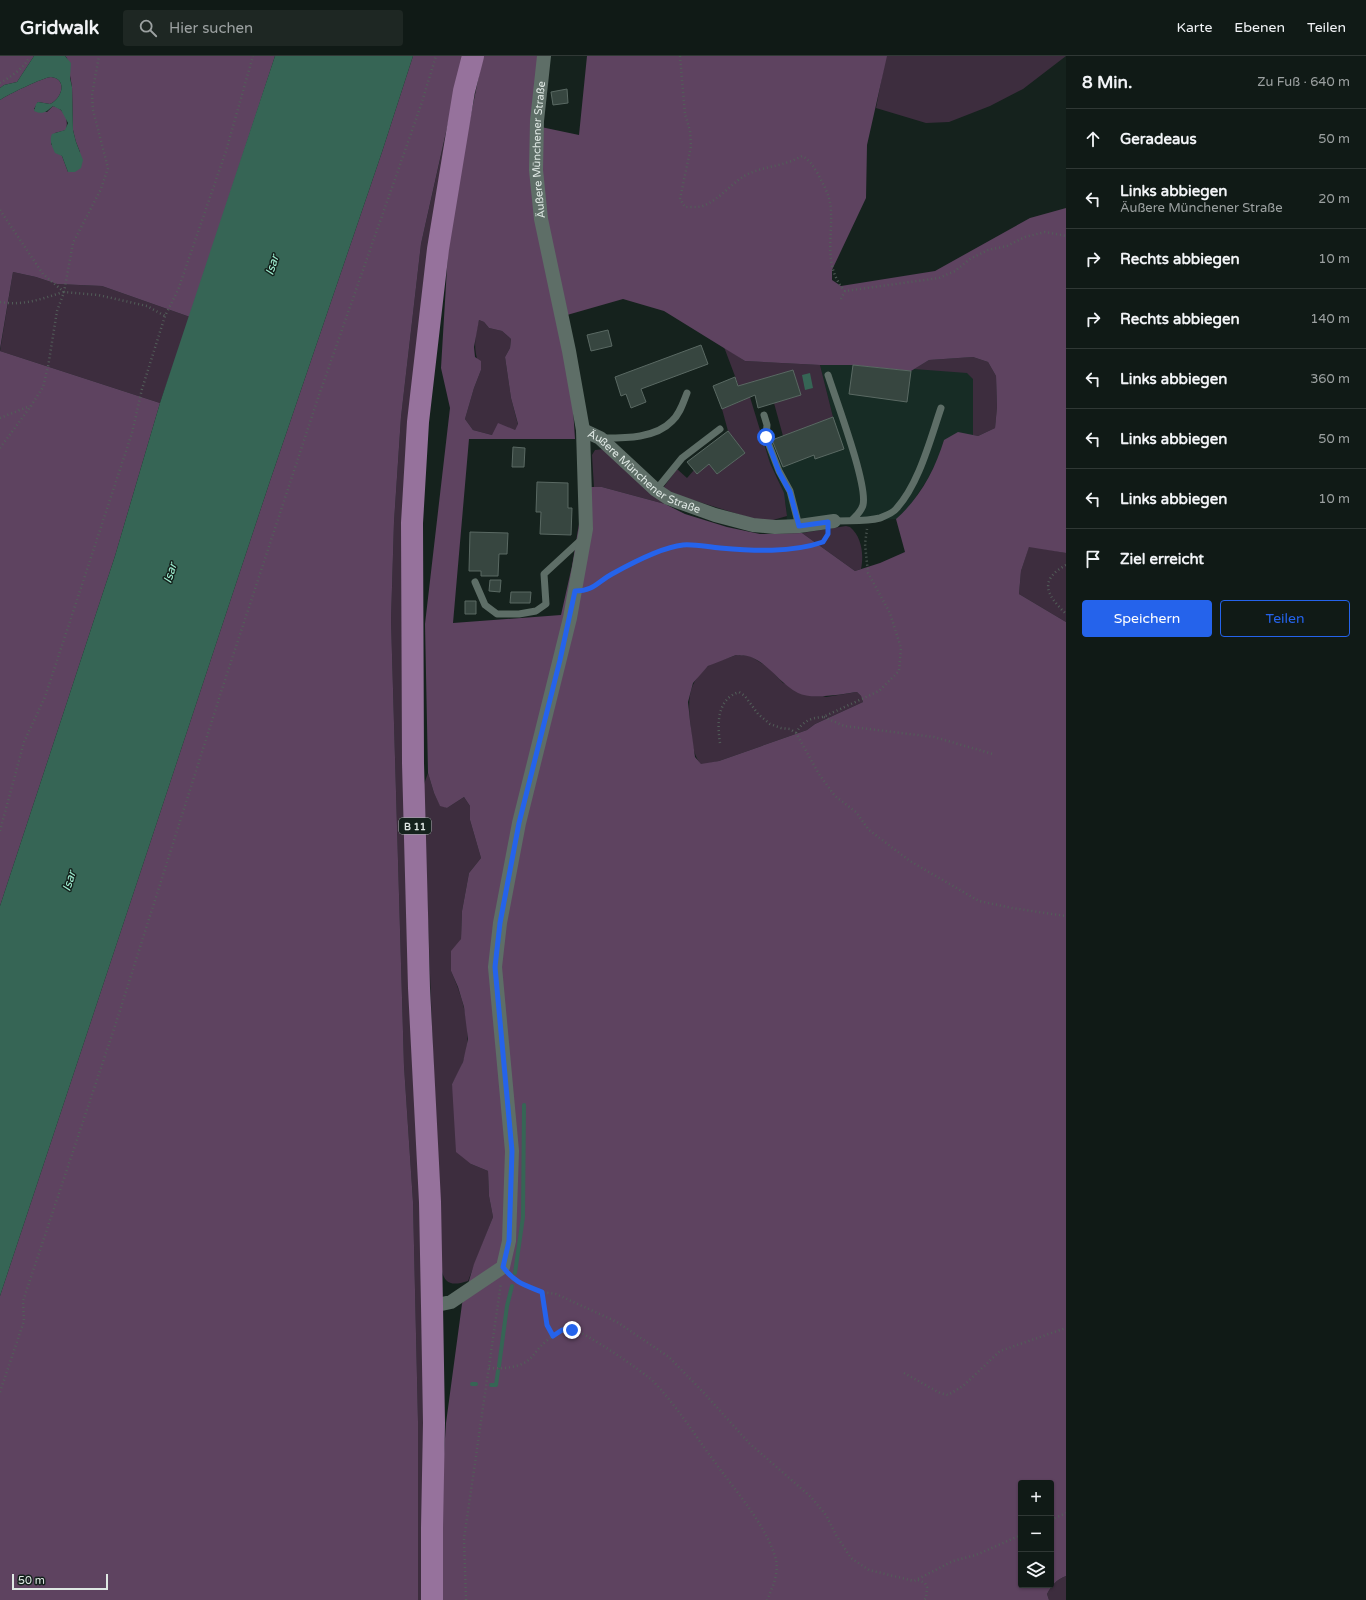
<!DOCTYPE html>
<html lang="de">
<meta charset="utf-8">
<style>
:root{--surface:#101a16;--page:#1e2723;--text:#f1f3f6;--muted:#9ca1a1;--line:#303835;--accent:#2563eb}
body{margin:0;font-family:"Varela Round",sans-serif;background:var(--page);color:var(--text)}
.controls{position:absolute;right:12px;bottom:12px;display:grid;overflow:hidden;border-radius:4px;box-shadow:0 1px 3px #0004}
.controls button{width:36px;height:36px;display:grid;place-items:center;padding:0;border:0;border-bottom:1px solid var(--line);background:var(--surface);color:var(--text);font:20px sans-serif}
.scale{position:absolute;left:12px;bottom:10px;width:96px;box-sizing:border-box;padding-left:4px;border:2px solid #dfe8e4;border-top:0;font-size:11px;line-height:14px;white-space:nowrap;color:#dfe8e4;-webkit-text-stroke:3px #15221d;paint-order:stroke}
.stop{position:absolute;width:12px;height:12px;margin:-9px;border:3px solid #2563eb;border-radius:50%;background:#fff}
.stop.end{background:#2563eb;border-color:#fff;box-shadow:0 1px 4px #0008}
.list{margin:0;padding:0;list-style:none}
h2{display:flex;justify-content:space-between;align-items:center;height:52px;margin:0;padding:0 16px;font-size:17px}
h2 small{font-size:13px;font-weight:400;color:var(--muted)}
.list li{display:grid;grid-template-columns:26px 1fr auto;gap:12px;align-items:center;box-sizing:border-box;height:60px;padding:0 16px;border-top:1px solid var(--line)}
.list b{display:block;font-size:15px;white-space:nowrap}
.list p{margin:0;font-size:13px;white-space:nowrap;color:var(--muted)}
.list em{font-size:13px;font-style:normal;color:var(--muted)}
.actions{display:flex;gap:8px;padding:12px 16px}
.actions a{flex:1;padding:9px 0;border:1px solid var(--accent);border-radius:4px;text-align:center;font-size:14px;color:var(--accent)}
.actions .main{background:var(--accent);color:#fff}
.icon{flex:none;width:22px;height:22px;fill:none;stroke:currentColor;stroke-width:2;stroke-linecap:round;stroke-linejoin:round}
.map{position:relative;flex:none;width:1066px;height:1544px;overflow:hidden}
header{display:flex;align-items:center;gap:24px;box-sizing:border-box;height:56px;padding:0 20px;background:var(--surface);border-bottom:1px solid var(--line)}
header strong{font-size:19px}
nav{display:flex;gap:22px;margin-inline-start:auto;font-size:14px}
.search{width:280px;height:36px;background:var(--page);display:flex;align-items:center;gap:10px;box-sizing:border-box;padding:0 14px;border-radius:4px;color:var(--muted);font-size:15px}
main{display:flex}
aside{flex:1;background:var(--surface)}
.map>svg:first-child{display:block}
</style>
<header>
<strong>Gridwalk</strong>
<div class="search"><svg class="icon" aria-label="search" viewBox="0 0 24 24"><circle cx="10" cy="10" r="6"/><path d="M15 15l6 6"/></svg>Hier suchen</div>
<nav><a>Karte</a><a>Ebenen</a><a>Teilen</a></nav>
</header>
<main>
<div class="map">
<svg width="1066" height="1544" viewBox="0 0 1066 1544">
<rect width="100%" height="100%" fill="#15221d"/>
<path fill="#172c25" d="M973,301L978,380L944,384L939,401L927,424L908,453L896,463L787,470L786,449L778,422L770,407L764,387L833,361L820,309H853Z"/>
<path fill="#3d2d3e" d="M886,0H1066L1023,33L990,50L949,66L926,67L876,52Z
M456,33L410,364L427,1544H418V1365L413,1146L404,1010L391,564L394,466L401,361L421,188Z
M13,216L36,221L57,228L102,230L190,261L160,347L0,295Z
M479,264L484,266L489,272L502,275L511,283L510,292L505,301L511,342L518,369L515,374L492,379L473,374L465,363L474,332L481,314C473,295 474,284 479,264Z
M724,291L745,305L820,309L833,361L783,380L774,347L801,339L793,314L746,328L770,407L784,437L787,460L773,464H757L680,440L663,432L677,413L687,422L694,414L697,418L709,408L717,418L745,397L728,375L722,353L744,344Z
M973,301L988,306L996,320L997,351L995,372L978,380L973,379V323L967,317L914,313L929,304Z
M605,393L665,448L602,431L594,432L592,399L595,394Z
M846,470L850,471C862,481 864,499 861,513L855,515L802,477Z
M1029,490L1066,497V566L1019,538L1021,515Z
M736,599L750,600L769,612L783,627L826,641L857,636L861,640L863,646L815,668L807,674L719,705L701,709C693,698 692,687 691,673C688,649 686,628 707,611C714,605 727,603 736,599Z
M428,717L434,737L440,749L447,752L464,741L470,750V764L481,802L469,817L462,855L461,883L451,915C463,942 474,976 463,1006C461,1013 456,1021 452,1028L471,1108L488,1115L489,1140L493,1161L468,1225C452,1230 444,1229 441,1211L423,731Z
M1066,1520V1544H1049L1047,1538C1052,1529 1056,1524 1066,1520Z"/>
<path fill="#5e4360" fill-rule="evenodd" d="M0,0H34L17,26L4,29L0,32Z
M65,0H275L190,261L102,230L57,228L36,221L13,216L0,293V44C7,39 44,21 51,21C68,23 62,43 50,48L38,46L34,53L47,56L53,50C64,53 69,63 66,74L55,77L51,88L62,100L68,116L80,96L76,86L73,74L72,31L67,2Z
M413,0H463L421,188L401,361L394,466L391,564L404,1010L413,1146L418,1365V1544H0V1240L270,425L382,96Z
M483,0H548L541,71L579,79L587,0H887L867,89L866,142L832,214V224L841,230L935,215L1030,162L1066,152V497L1029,491L1021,515L1019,538L1066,566V1520C1056,1524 1052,1529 1047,1538L1049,1544H441L439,1474L446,1367L462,1248L474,1208L493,1161L489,1140L488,1115L471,1108L456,1096L452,1028L463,1006L468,983L464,951L458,931L451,915V895L461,883L462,855L469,817L481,802L470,764V750L464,741L447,752L440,750L434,737L428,717L425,568L450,352L441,312L448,195L463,97ZM623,243L664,255L745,305L820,309H853L911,315L929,304L973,301L988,306L996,320L997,351L995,372L978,380L958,376L944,384C935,414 919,443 896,463L905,496L880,507L855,515L802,477L760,478L727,471L685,458L665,448L602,431H581L579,468L572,510L561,559L453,567L469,383H575L567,259ZM479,264L484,266L489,272L502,275L511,283L510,292L505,301L511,342L518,368L515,374L498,367L492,379L473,374L465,363L474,332L481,314V305L475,301L474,291ZM736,599C740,600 747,599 751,601C770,609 780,628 798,637C811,644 842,638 857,636L861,640L863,646L815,668L807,674L719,705L701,708L695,701L690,665L688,646L693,627L708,610ZM1021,1427H1051V1529H1021Z
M0,295L160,347L115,500L0,850Z"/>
<path fill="#366555" d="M34,0H65L71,7L70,22L72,31L73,74L76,86L83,104L81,112L75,116H68L62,100L55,97C52,90 49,85 52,78L65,74L68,67L61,54L53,50C46,56 43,59 34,55L36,48L38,46L50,48C62,43 68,23 51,21C44,21 7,39 0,44V32L4,29L17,26Z
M275,0H413L382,96L270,425L0,1240V850L115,500L160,347Z
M810,317L813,332L805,334L802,319Z"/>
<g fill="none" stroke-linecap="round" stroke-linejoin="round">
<path stroke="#366555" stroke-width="4" d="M515,1217L523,1161L524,1049
M499,1310L507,1250L512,1230
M472,1328H476
M491,1329H496L498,1315"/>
</g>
<path fill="#374640" stroke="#5a6963" d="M567,33L568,47L553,49L551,36Z
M608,274L612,290L591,295L587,279Z
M701,289L708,308L641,333L646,346L631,352L626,338L621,340L615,321Z
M853,309L911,315L907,346L849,338Z
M793,314L801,339L758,352L755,339L722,353L713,330L735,321L738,330Z
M833,361L844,393L815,403L814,399L783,411L772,384Z
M728,375L745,397L717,418L709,408L697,418L687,406Z
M513,391L525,392L524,411H512Z
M537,426L568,427V452H572L571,479L540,478L541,456H536Z
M470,476L508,477L507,498H499L498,520H481V515H469Z
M490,524H501L500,536L489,535Z
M511,536H531L530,547H510Z
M465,545H476V558H465Z"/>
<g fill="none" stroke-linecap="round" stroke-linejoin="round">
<path stroke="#525e59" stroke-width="2.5" stroke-dasharray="1 3" stroke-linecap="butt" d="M680,0L685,58L690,75L691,90L680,143L685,151C689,151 694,151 698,151C714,149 730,129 744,120C762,110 783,111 802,100C810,104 813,110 818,118C824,130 831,141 831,156C832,184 824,212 845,235
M0,27C10,21 25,12 29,1
M0,154L43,218L64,236L98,239L147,250L165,260
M841,243L845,235L939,222L955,215L970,203L988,194L1007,190L1025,181L1045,176L1066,180
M0,246C23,250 42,243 63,236
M0,362L30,350
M0,392L31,350L43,331L48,311L57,255L64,236L73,187L101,133L108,112L93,54L92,39L99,0
M1066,509C1037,525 1048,540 1066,558
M587,534L613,517L632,508L659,496L683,489L762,494L796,492L818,488L823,486L828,478
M824,661L844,670L934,681L993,698
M796,677C803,665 810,662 823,661L879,635L899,615L901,592L890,557L868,517L865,488L867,473
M720,687C717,668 717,643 739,636L745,640L758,658L770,668L781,672L790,673L796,677L819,718L835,740L856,756L869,774L910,805L979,845L1012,852L1066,860
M0,775L24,686L45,641L132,377L142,333L165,260L178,234L226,95L253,0
M511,1221L522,1228L542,1236L556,1238L617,1266L669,1301L705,1338L749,1387L811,1441L826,1459L836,1479L851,1502L869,1514L914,1525L953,1505L976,1499L1021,1479
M542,1236L547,1269L553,1281
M489,1312C500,1313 514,1312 524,1307C532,1303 535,1296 541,1290C548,1283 561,1272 572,1273C585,1276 642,1315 653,1325C677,1350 696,1381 717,1409C738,1438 764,1467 775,1500C780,1515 773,1531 767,1544
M904,1317L940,1337L948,1339L963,1330L1000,1295L1066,1272
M0,1336L24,1265L23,1245L116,967L223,630L318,342L421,49L436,0
M1051,1464L1066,1457
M918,1524L925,1527L927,1531L926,1542L924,1544
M466,1544L464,1483L501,1227"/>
<path stroke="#5e6e67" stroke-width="7" d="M828,319C836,344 868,429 863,449C861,456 856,460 852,464
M764,359L767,369L766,381L779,415L790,435L799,470
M600,382C623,382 655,383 672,365C680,358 683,347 687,337
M656,434L682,402L720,373
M834,465C850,464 865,466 880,462C885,460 893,457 896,453C919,428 930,384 941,352
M475,526L485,549L497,558H519L536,555L546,548L544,518L583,482"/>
<g stroke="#5e6e67" stroke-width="14">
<path id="s1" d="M583,374L600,382L656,434L668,442L715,459L753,469L775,471L799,470L834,465"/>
<path id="s2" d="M432,1250L451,1246L503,1211L509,1185L512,1095L495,911L500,867L519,767L570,562L586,473L583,374L569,295L541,163L536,114L537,65L544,0"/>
</g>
<path stroke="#96729c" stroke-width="22" d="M432,1544V1472L434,1367L432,1250L430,1146L419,932L413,707L412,467L418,366L438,193L464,35L473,0"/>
</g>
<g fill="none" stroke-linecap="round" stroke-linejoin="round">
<path stroke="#2563eb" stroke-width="5" d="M572,1274H562L553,1280L547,1269L542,1236C524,1229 515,1227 503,1211L509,1185L512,1095L495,911L500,867L519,767L560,604L575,535C594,535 597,526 612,518C630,508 663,491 683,489C694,488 708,491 720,492C753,495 791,497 823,486L828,478V466L799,470L790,436L779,416L766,381"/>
</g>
<g text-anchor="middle" stroke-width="3" stroke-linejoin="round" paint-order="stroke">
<rect fill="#15221d" stroke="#a2ada8" stroke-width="1" x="399" y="762" width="32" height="16" rx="3"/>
<g font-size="10" font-weight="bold" fill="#dfe8e4">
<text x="415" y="774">B 11</text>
</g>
<g font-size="11" fill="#dfe8e4" stroke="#15221d">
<text dy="4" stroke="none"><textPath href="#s2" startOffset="1215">Äußere Münchener Straße</textPath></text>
<text dy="4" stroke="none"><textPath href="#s1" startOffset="75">Äußere Münchener Straße</textPath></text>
</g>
<g font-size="12" font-style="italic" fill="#a0f0d2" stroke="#15221d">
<text transform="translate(272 209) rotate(-72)" y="4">Isar</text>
<text transform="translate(170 517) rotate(-72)" y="4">Isar</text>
<text transform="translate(69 825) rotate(-72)" y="4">Isar</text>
</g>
</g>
</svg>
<div class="controls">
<button>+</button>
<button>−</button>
<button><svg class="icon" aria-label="layers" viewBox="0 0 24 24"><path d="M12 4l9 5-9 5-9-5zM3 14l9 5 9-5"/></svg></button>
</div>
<div class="scale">50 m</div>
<div class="stop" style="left:766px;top:381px"></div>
<div class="stop end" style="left:572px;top:1274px"></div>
</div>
<aside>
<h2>8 Min.<small>Zu Fuß · 640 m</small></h2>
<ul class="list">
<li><svg class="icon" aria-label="ahead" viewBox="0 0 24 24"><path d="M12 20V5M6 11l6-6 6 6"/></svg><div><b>Geradeaus</b></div><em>50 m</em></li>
<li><svg class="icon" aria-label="left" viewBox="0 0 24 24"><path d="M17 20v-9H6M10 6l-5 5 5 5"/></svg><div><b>Links abbiegen</b><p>Äußere Münchener Straße</p></div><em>20 m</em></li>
<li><svg class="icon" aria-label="right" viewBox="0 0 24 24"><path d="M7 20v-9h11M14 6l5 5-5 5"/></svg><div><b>Rechts abbiegen</b></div><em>10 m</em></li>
<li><svg class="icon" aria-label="right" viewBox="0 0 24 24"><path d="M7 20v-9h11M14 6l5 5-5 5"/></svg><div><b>Rechts abbiegen</b></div><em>140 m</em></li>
<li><svg class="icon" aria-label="left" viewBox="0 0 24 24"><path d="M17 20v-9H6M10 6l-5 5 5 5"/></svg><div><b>Links abbiegen</b></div><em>360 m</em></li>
<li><svg class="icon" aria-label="left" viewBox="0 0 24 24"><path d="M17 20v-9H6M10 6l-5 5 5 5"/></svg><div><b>Links abbiegen</b></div><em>50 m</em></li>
<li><svg class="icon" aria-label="left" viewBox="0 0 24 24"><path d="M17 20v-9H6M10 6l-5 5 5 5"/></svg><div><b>Links abbiegen</b></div><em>10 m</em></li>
<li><svg class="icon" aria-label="arrive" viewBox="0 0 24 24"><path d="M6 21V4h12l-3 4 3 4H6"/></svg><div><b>Ziel erreicht</b></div></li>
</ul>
<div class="actions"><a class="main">Speichern</a><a>Teilen</a></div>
</aside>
</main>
